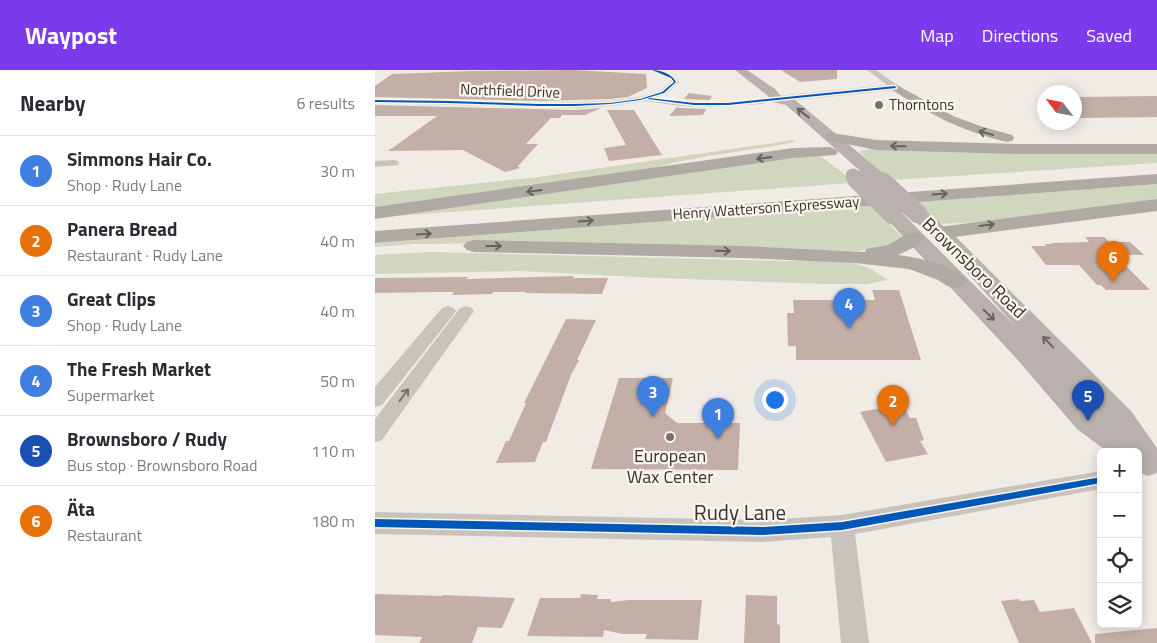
<!DOCTYPE html>
<meta charset="utf-8">
<style>
:root{--surface:#fff;--page:#f7f7f7;--text:#2b2b33;--muted:#7c7c81;--line:#e1e1e2;--accent:#7c3aed}
body{margin:0;font-family:"Titillium Web",sans-serif;background:var(--page);color:var(--text)}
.controls{position:absolute;right:15px;bottom:15px;display:grid;overflow:hidden;border-radius:8px;box-shadow:0 2px 12px #0003}
.controls button{width:45px;height:45px;display:grid;place-items:center;padding:0;border:0;border-bottom:1px solid var(--line);background:var(--surface);color:var(--text);font:25px sans-serif}
.compass{position:absolute;left:662px;top:15px;width:45px;height:45px;border-radius:50%;background:var(--surface);box-shadow:0 2px 12px #0003;rotate:302deg}
.you{position:absolute;left:399px;top:329px;width:18px;height:18px;margin:-12px;border:4px solid #fff;border-radius:50%;background:#1a73e8;box-shadow:0 0 0 8px #1a73e833}
.badge{display:grid;place-items:center;width:32px;height:32px;border-radius:50%;background:var(--accent);color:#fff;font-size:16px;font-weight:700}
.pin{position:absolute;translate:-50% -41px;filter:drop-shadow(0 1px 2px #0008)}
.pin::after{content:'';position:absolute;top:26px;width:18px;height:15px;background:inherit;clip-path:polygon(0 0,100% 0,50% 100%)}
.list{margin:0;padding:0;list-style:none}
h2{display:flex;justify-content:space-between;align-items:center;height:65px;margin:0;padding:0 20px;font-size:21px}
h2 small{font-size:16px;font-weight:400;color:var(--muted)}
.list li{display:grid;grid-template-columns:32px 1fr auto;gap:15px;align-items:center;box-sizing:border-box;height:70px;padding:0 20px;border-top:1px solid var(--line)}
.list b{display:block;font-size:19px;white-space:nowrap}
.list p{margin:0;font-size:16px;white-space:nowrap;color:var(--muted)}
.list em{font-size:16px;font-style:normal;color:var(--muted)}
.icon{flex:none;width:28px;height:28px;fill:none;stroke:currentColor;stroke-width:2;stroke-linecap:round;stroke-linejoin:round}
.map{position:relative;flex:none;width:782px;height:573px;overflow:hidden}
header{display:flex;align-items:center;gap:30px;box-sizing:border-box;height:70px;padding:0 25px;background:var(--accent);color:#fff}
header strong{font-size:24px}
nav{display:flex;gap:28px;margin-inline-start:auto;font-size:18px}
main{display:flex}
aside{flex:1;background:var(--surface)}
.map>svg:first-child{display:block}
</style>
<header>
<strong>Waypost</strong>
<nav><a>Map</a><a>Directions</a><a>Saved</a></nav>
</header>
<main>
<aside>
<h2>Nearby<small>6 results</small></h2>
<ul class="list">
<li><span class="badge" style="background:#3f7fe0">1</span><div><b>Simmons Hair Co.</b><p>Shop · Rudy Lane</p></div><em>30 m</em></li>
<li><span class="badge" style="background:#e8710a">2</span><div><b>Panera Bread</b><p>Restaurant · Rudy Lane</p></div><em>40 m</em></li>
<li><span class="badge" style="background:#3f7fe0">3</span><div><b>Great Clips</b><p>Shop · Rudy Lane</p></div><em>40 m</em></li>
<li><span class="badge" style="background:#3f7fe0">4</span><div><b>The Fresh Market</b><p>Supermarket</p></div><em>50 m</em></li>
<li><span class="badge" style="background:#1a4fb4">5</span><div><b>Brownsboro / Rudy</b><p>Bus stop · Brownsboro Road</p></div><em>110 m</em></li>
<li><span class="badge" style="background:#e8710a">6</span><div><b>Äta</b><p>Restaurant</p></div><em>180 m</em></li>
</ul>
</aside>
<div class="map">
<svg width="782" height="573" viewBox="0 0 782 573">
<rect width="100%" height="100%" fill="#f0ebe5"/>
<path fill="#d1d6bf" d="M419,70V72C372,82 322,85 276,99L0,139V124L164,107Z
M496,79L631,83H782V93L516,110L485,83L486,81Z
M431,83L444,85L467,102L476,113L6,147Z
M782,114V131L604,152L564,154L540,132Z
M496,135L529,169L513,176L482,181L135,173L39,174L0,177V174L3,173Z
M55,182L411,191L463,188L494,198L513,210L492,214H450L283,208L146,201L0,204V185Z"/>
<path fill="#c3afa7" d="M199,0L271,4L272,18L253,27L235,29L164,31L0,27V16L17,4L97,1Z
M406,0H462V9L425,12Z
M314,23L337,26L335,30L309,29Z
M782,26V47L704,48L700,45V27Z
M0,35L200,40L226,38L210,45H187L185,48H176L151,74H163L143,96L145,98L130,102L88,80L13,81L62,46H0Z
M302,37L305,38L331,39L328,45L294,46Z
M232,40H259L287,85L234,91L229,78L251,75Z
M710,167H729L734,172H755L769,185H740L775,220H731L726,215H722L704,195H671L656,176H672L670,174H677L676,173L714,172Z
M199,206L198,208H233L227,224L150,223L151,222H118L117,224L77,225L79,222H62L0,223V208L93,207L91,209Z
M497,220H524L546,290H421V276H413L412,243H419L418,230H500Z
M191,249L221,250L202,290H204L196,305L171,372H168L160,392L121,393L131,371H134L151,333H149Z
M244,308H298L290,343L302,353H365L363,400L216,399Z
M528,334L535,348H541L549,370L545,371L553,384L511,392L485,342Z
M0,524L68,526V525L140,528L127,558L103,557L97,573H44L47,567L0,565Z
M206,524L223,525L222,529H236V532L254,530H327L323,570L270,569L272,564H248L229,560L228,567L152,566L165,528H205Z
M371,525L402,526V554L405,555V573H369Z
M644,529L645,531L659,530L665,542L699,538L717,573H644L626,531Z
M782,558V573H720V564Z"/>
<g fill="none" stroke-linecap="round" stroke-linejoin="round">
<path fill="#c9c3be" fill-rule="evenodd" d="M275,0C286,0 297,2 304,12L291,24L280,28C321,34 361,33 402,27L406,29L386,34L338,37L305,36L270,31L235,36L200,38L0,33V29L164,33L235,31L264,27L285,21L296,12L294,8Z
M19,90L23,91L24,93L23,95L0,97V91Z
M73,236L79,238L81,241L79,244L7,335L0,337V317L67,238Z
M91,236L97,238L99,241L7,370L0,372V349L85,238Z
M726,401V419L480,464L494,573H466L456,467L388,472L0,464V442L388,450L467,445Z"/>
<path fill="#c9c3be" fill-rule="evenodd" d="M492,0H501L525,17L520,20L402,32L397,29L402,26L512,15Z"/>
<path fill="#b8b1ad" fill-rule="evenodd" d="M360,0H372L400,19L406,26L419,29L514,108L517,112L514,116L508,117L502,116L411,35L398,32L392,25Z
M543,138L550,140L582,168L756,341L782,378V403L773,406L763,402V382H733L702,359L641,288L508,145L511,141L518,139L525,141L642,258L568,176L536,148L533,144L536,140Z"/>
<path fill="#afaaa4" fill-rule="evenodd" d="M520,14L578,46L605,56L637,65L639,68L637,71L632,72C589,62 553,44 516,19L514,17L516,15Z
M457,63L501,70L643,74H782V84H643L501,80L452,70L450,67L452,64Z
M455,77L460,79L463,82L460,85L418,88L0,149V137L418,78Z
M782,104V114L0,173V161Z
M782,129V141L564,169L557,167L554,163L557,159L564,157Z
M539,162L546,164L549,168L542,176L523,185C542,187 580,195 592,211L588,216L580,218L572,216L563,210L534,199L480,193L369,188L99,182L92,180L88,176L92,172L99,170L369,176L490,182L491,179L513,175L532,164Z"/>
<path stroke="#b8b1ad" stroke-width="15" d="M478,106L483,111"/>
<path stroke="#b8b1ad" stroke-width="19" d="M482,110L518,145
M508,112L543,144"/>
<defs>
<path id="cycleway" d="M277,0C286,0 297,4 301,12L289,23L265,30L235,34L200,36H164L74,33L0,32V30L74,31L164,34H200L235,33L265,29L287,22L299,12L296,8Z
M520,16L521,18L353,35H319L273,29L274,28L319,33H353Z
M726,407V413L467,460L388,465L0,457V449L388,457L467,452Z"/>
</defs>
<use href="#cycleway" stroke="#fbf5ee" stroke-width="3"/>
<use href="#cycleway" fill="#0057b8" fill-rule="evenodd"/>
</g>
<defs><path id="oneway-shaft" d="M-6 0H5M1.5-3L5.5 0L1.5 3" fill="none" stroke-width="1.6" stroke-linecap="round" stroke-linejoin="round" transform="scale(1.25)"/></defs>
<g stroke="#6d645f">
<use href="#oneway-shaft" transform="translate(428 43) rotate(-142)"/>
<use href="#oneway-shaft" transform="translate(614 245) rotate(45)"/>
<use href="#oneway-shaft" transform="translate(673 272) rotate(-134)"/>
</g>
<g stroke="#69615b">
<use href="#oneway-shaft" transform="translate(611 63) rotate(-164)"/>
<use href="#oneway-shaft" transform="translate(523 76) rotate(-179)"/>
<use href="#oneway-shaft" transform="translate(389 88) rotate(172)"/>
<use href="#oneway-shaft" transform="translate(159 121) rotate(172)"/>
<use href="#oneway-shaft" transform="translate(565 124) rotate(-4)"/>
<use href="#oneway-shaft" transform="translate(211 151) rotate(-4)"/>
<use href="#oneway-shaft" transform="translate(612 155) rotate(-7)"/>
<use href="#oneway-shaft" transform="translate(49 164) rotate(-4)"/>
<use href="#oneway-shaft" transform="translate(119 176)"/>
<use href="#oneway-shaft" transform="translate(348 181) rotate(1)"/>
</g>
<use stroke="#7b726d" href="#oneway-shaft" transform="translate(29 325) rotate(-54)"/>
<g fill="#7a716c" stroke="#fbf5ee" stroke-width="2">
<circle cx="504" cy="35" r="5"/>
<circle cx="295" cy="367" r="5"/>
</g>
<g text-anchor="middle" stroke-width="4.5" stroke-linejoin="round" paint-order="stroke">
<g font-size="15" fill="#3b302b" stroke="#fbf5ee">
<text transform="translate(135 21) rotate(2)" y="5">Northfield Drive</text>
<text transform="translate(391 138) rotate(-4)" y="5">Henry Watterson Expressway</text>
</g>
<g font-size="15" fill="#3b302b" stroke="#fbf5ee" text-anchor="start">
<text x="514" y="40">Thorntons</text>
</g>
<g font-size="18" fill="#3b302b" stroke="#fbf5ee">
<text transform="translate(599 198) rotate(44)" y="6">Brownsboro Road</text>
</g>
<g font-size="18" fill="#3b302b" stroke="#fbf5ee">
<text x="295" y="392">European<tspan x="295" dy="21">Wax Center</tspan></text>
</g>
<g font-size="21" fill="#3b302b" stroke="#fbf5ee">
<text x="365" y="450">Rudy Lane</text>
</g>
</g>
</svg>
<div class="controls">
<button>+</button>
<button>−</button>
<button><svg class="icon" aria-label="locate" viewBox="0 0 24 24"><circle cx="12" cy="12" r="6"/><path d="M12 2v4M12 18v4M2 12h4M18 12h4"/></svg></button>
<button><svg class="icon" aria-label="layers" viewBox="0 0 24 24"><path d="M12 4l9 5-9 5-9-5zM3 14l9 5 9-5"/></svg></button>
</div>
<svg class="compass" viewBox="-18 -18 36 36"><path d="M0-13l5 13h-10z" fill="#e53935"/><path d="M0 13l5-13h-10z" fill="#7c7c81"/></svg>
<div class="you"></div>
<div class="pin badge" style="left:343px;top:369px;background:#3f7fe0">1</div>
<div class="pin badge" style="left:518px;top:356px;background:#e8710a">2</div>
<div class="pin badge" style="left:278px;top:347px;background:#3f7fe0">3</div>
<div class="pin badge" style="left:474px;top:259px;background:#3f7fe0">4</div>
<div class="pin badge" style="left:713px;top:351px;background:#1a4fb4">5</div>
<div class="pin badge" style="left:738px;top:212px;background:#e8710a">6</div>
</div>
</main>
